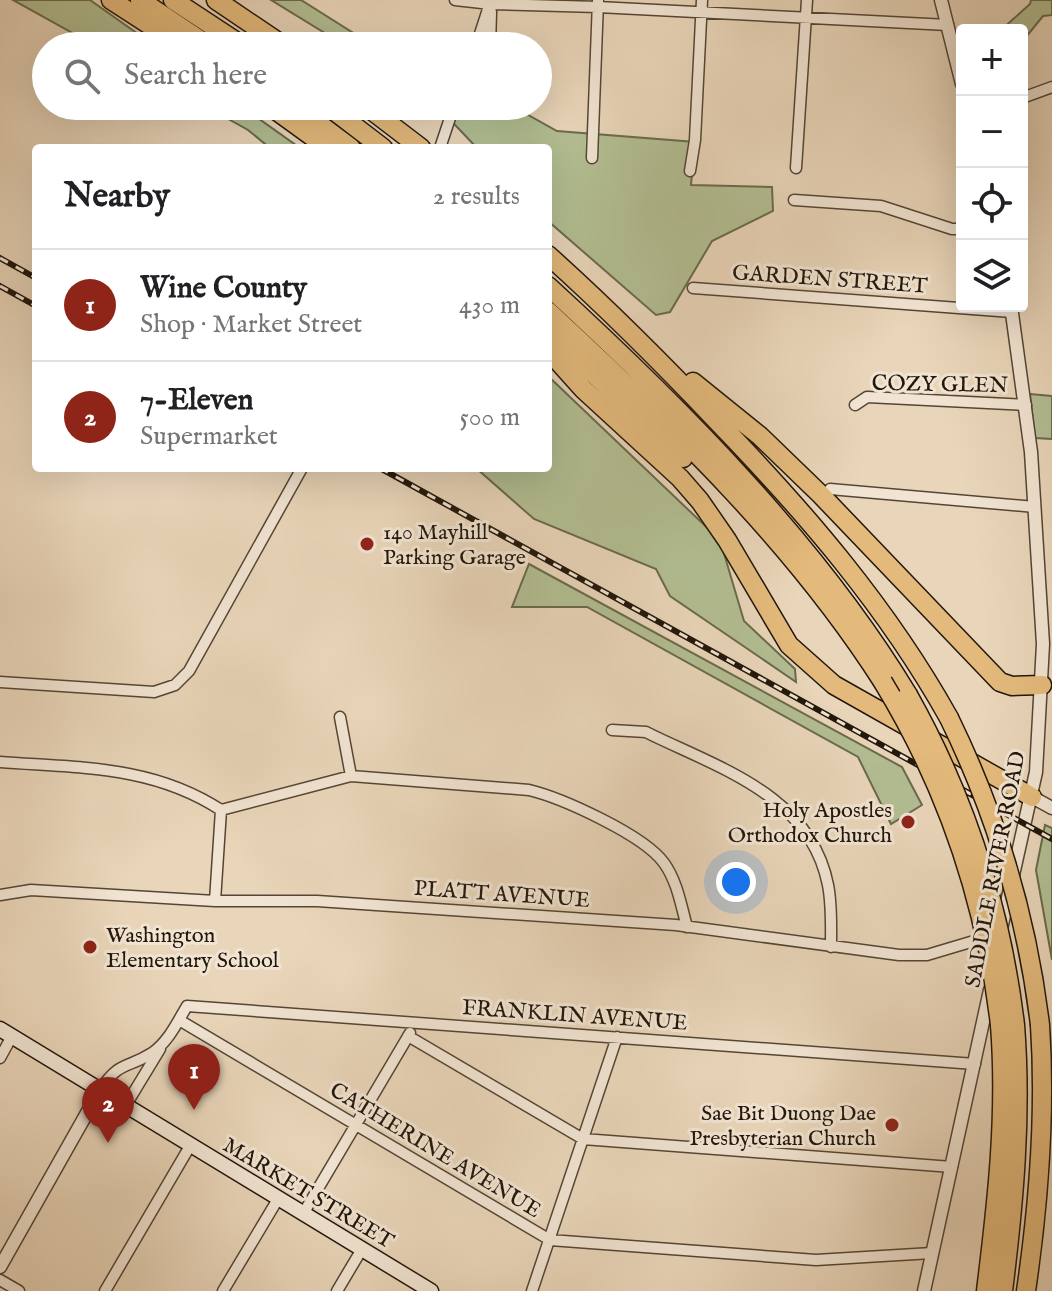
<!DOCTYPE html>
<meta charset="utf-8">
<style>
:root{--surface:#fff;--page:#f6f6f6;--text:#202124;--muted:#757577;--line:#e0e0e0;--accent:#8f2418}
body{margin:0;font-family:"IM FELL English",serif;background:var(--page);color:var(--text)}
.controls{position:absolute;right:24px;top:24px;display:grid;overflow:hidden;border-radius:8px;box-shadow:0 8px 32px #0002}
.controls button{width:72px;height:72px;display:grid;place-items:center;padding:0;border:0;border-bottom:2px solid var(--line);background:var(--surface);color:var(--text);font:40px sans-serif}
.you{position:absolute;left:736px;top:882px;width:28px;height:28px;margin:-20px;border:6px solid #fff;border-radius:50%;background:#1a73e8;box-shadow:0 0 0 12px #1a73e833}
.badge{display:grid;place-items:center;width:52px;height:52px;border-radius:50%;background:var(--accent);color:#fff;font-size:26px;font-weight:700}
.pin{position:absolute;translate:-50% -66px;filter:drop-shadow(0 2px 4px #0008)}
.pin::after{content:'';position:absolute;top:42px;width:28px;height:24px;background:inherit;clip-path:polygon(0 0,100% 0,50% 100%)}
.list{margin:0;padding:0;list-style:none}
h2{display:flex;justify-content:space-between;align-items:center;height:104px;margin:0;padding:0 32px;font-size:34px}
h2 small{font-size:26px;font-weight:400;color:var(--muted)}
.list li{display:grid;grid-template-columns:52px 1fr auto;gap:24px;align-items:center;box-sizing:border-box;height:112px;padding:0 32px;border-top:2px solid var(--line)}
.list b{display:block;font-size:30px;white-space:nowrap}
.list p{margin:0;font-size:26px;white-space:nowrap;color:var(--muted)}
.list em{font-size:26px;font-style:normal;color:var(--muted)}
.icon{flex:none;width:44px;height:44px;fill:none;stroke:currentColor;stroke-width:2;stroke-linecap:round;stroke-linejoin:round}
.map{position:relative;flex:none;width:1052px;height:1291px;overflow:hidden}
.search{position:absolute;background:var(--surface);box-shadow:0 8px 32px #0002;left:32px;top:32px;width:520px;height:88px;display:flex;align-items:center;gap:20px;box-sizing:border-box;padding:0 28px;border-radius:44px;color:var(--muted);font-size:30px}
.panel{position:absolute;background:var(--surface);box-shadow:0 8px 32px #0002;left:32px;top:144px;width:520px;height:328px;border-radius:8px}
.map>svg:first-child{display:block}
</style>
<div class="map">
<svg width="1052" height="1291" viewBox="0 0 1052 1291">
<rect width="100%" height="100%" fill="#e9d5b9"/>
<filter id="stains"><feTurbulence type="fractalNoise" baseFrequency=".0025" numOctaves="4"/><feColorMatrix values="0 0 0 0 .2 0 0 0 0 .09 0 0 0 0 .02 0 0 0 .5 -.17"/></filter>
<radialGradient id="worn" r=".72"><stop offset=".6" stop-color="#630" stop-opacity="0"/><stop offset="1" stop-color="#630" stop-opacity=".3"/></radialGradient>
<path fill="#b2be92" stroke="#6a6a4e" stroke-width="2" d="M13,0H90L155,46H96Z
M271,0H301L374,46H346Z
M1031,0H1052V15L1043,16L1022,42V30H1001L1030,4Z
M205,106H241L300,148H270L248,130Z
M437,106H512L557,131L695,142L691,185L772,187L773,211L712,241L670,312L656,315L548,221V148H477Z
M548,376L720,540L744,621L795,669L796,682L670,596L656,569L534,519L476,468H548Z
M1030,394L1052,396V439L1035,438Z
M529,564L902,767L922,805L891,824L858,757L587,607H512Z
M1045,825L1052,828V960L1036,870Z"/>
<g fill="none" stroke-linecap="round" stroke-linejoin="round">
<defs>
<path id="minor" d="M455,0L491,4L598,7L948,25
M476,46L491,0
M490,46L491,12
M1022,98L1052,87
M440,148L454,106
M592,158L598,1
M796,168L807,0
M690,171L695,140L702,0
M794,200L881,206L952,229H962
M693,288L1012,312
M855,405L867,397L1026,405
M830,489L1035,507
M0,682L154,692L175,685L189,671L302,468
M340,717L351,776
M612,730L646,732L654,736C725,770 811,798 828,885C832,905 831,927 831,947
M0,762C79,768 152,765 221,810L351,776L529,790C562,798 644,835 664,863C677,881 681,905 687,927
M0,895L31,890L215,901H317L676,925L899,955H927L974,941L988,940
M215,901L221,810
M179,1020L550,1240L816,1260L932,1253
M408,1036L583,1139L952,1167
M0,1058L12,1036
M100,1090C120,1060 127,1069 152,1053C168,1042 177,1023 187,1006L975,1064
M126,1105L160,1049
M303,1214L410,1033
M0,1280L19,1291
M105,1291L190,1146
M223,1291L278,1199
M337,1291L362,1249
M532,1291L617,1037"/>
<path id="tertiary" d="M941,0L962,84
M1032,797L1052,808
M1001,929L1036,772L1043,644L1031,452L1011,306
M0,1267L100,1090
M924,1291L990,990"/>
<path id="secondary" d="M0,1029L431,1291"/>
<path id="motorway" d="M111,0L182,46
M140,0L209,46
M173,0L243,46
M216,0L284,46
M270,106L328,148
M295,106L351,148
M328,106L383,148
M366,106L421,148
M548,255C607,308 663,364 717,421C805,512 887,607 949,718
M548,286C678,405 817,544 908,695
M548,311C670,424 793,541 883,682
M548,331L683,458
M548,350L583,389L680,478L700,501L727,540L789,645L834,685L1032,797
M693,382L760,436L820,494L1000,682L1012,686L1042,685
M986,1291C997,1202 1007,1115 1000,1025
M1003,1291C1014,1202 1022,1115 1015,1025
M1026,1291C1039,1202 1046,1115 1040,1025"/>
</defs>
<use href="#minor" stroke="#544636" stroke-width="13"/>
<use href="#tertiary" stroke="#544636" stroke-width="15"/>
<use href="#secondary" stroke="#22170b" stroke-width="17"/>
<use href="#motorway" stroke="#22170b" stroke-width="21"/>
<use href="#minor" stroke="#f1e4d2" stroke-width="10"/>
<use href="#tertiary" stroke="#f1e4d2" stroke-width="12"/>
<use href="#secondary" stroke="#f1e4d2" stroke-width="14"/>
<use href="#motorway" stroke="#e4ba7c" stroke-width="18"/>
<defs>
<path id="rail" d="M0,258L36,278
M0,286L36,306
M380,468L1052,839"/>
</defs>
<use href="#rail" stroke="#22170b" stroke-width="6"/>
<use href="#rail" stroke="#f1e4d2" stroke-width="3" stroke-dasharray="9" stroke-linecap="butt"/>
<defs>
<path id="motorway-bridge" d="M883,682C947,787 986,903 1000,1025
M908,695C966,798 1001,908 1015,1025
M949,718C997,816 1027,917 1040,1025"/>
</defs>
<use href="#motorway-bridge" stroke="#22170b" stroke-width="21" stroke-linecap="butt"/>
<use href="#motorway-bridge" stroke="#e4ba7c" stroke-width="18"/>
</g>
<g fill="#8f2418" stroke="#f1e4d2" stroke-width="3">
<circle cx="367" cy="544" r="8"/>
<circle cx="908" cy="822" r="8"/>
<circle cx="90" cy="947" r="8"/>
<circle cx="892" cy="1125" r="8"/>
</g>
<g text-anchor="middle" stroke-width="6" stroke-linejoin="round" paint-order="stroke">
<g font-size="22" fill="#22170b" stroke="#f1e4d2">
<text transform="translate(830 278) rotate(4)" y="8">GARDEN STREET</text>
<text transform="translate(940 383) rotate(1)" y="8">COZY GLEN</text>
<text transform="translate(994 869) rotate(-79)" y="8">SADDLE RIVER ROAD</text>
<text transform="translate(502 893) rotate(4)" y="8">PLATT AVENUE</text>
<text transform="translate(575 1014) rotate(4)" y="8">FRANKLIN AVENUE</text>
<text transform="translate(436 1149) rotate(31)" y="8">CATHERINE AVENUE</text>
<text transform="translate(309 1192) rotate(31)" y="8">MARKET STREET</text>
</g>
<g font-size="22" fill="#22170b" stroke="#f1e4d2" text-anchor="start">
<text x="383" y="539">140 Mayhill<tspan x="383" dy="25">Parking Garage</tspan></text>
<text x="892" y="817" text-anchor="end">Holy Apostles<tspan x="892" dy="25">Orthodox Church</tspan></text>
<text x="106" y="942">Washington<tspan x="106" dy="25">Elementary School</tspan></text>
<text x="876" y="1120" text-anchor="end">Sae Bit Duong Dae<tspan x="876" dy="25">Presbyterian Church</tspan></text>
</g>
</g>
<rect width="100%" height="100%" filter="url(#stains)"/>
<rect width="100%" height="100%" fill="url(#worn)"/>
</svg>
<div class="controls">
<button>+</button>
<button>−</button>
<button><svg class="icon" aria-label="locate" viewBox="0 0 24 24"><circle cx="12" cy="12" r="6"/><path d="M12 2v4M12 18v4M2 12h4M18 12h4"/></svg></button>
<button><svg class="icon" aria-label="layers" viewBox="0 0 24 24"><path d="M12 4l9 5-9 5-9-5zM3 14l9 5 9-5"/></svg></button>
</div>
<div class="you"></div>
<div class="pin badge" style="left:194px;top:1110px">1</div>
<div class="pin badge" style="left:108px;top:1143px">2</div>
<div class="search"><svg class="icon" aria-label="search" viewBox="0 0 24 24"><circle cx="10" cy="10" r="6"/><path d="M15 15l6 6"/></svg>Search here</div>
<section class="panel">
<h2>Nearby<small>2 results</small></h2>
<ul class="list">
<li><span class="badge">1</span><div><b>Wine County</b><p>Shop · Market Street</p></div><em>430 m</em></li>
<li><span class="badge">2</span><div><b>7-Eleven</b><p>Supermarket</p></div><em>500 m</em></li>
</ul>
</section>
</div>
